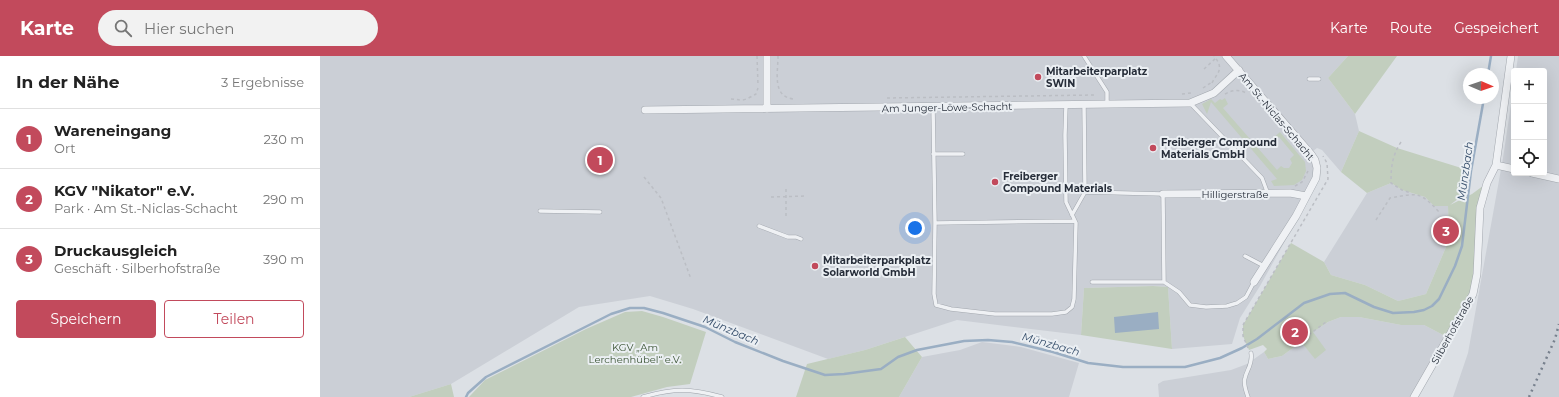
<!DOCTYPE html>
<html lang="de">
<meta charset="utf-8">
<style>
:root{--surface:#fff;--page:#f2f2f2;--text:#222;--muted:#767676;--line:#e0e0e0;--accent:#c24a5c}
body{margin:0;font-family:Montserrat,sans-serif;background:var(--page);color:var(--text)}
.controls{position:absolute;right:12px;top:12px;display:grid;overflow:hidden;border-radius:4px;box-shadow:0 4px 16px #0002}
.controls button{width:36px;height:36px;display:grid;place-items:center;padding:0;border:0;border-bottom:1px solid var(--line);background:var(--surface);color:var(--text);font:20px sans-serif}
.compass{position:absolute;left:1143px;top:12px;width:36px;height:36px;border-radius:50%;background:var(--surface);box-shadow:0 4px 16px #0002;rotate:92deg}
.you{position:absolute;left:595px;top:172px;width:14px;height:14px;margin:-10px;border:3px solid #fff;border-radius:50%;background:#1a73e8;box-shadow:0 0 0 6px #1a73e833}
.badge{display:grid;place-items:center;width:26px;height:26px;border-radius:50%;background:var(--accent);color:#fff;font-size:13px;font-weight:700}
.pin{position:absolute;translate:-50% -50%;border:2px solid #fff;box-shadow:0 1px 4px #0006}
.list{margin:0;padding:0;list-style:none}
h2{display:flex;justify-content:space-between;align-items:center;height:52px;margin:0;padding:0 16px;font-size:17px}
h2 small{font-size:13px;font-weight:400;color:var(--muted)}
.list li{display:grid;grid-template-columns:26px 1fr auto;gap:12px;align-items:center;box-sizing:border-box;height:60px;padding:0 16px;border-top:1px solid var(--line)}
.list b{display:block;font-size:15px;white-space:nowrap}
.list p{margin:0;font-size:13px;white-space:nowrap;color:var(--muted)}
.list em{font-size:13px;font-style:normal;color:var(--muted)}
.actions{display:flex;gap:8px;padding:12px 16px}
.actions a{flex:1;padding:9px 0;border:1px solid var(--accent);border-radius:4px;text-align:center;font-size:14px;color:var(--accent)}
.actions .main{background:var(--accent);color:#fff}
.icon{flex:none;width:22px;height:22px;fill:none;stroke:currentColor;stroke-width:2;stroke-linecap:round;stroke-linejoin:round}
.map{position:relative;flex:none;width:1239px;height:341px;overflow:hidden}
header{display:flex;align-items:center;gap:24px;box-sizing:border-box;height:56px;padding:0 20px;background:var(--accent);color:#fff}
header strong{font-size:19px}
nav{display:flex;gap:22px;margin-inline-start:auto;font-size:14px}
.search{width:280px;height:36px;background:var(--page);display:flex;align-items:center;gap:10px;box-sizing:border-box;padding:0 14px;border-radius:22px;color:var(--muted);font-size:15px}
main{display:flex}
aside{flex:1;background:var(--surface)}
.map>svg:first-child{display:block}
</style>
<header>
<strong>Karte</strong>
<div class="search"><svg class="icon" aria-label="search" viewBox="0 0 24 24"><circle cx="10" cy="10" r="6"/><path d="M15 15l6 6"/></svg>Hier suchen</div>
<nav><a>Karte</a><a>Route</a><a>Gespeichert</a></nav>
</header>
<main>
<aside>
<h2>In der Nähe<small>3 Ergebnisse</small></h2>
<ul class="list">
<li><span class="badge">1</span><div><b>Wareneingang</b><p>Ort</p></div><em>230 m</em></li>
<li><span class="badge">2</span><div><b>KGV &quot;Nikator&quot; e.V.</b><p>Park · Am St.-Niclas-Schacht</p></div><em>290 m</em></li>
<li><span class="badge">3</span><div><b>Druckausgleich</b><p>Geschäft · Silberhofstraße</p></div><em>390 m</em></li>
</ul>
<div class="actions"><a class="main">Speichern</a><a>Teilen</a></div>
</aside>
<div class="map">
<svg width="1239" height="341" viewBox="0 0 1239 341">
<rect width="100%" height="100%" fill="#dce0e5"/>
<path fill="#cbcfd6" d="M0,0H1028L1008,22L1035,58L1039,75L1021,116L1002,94L997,92L993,95L999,113V124L940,230L920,262L912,288L852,293L848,231L833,230L764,232L761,279L637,264L545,294L508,303L373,253L330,240L259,251L131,328L89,341H0Z
M1198,0H1239V341H1133L1148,297L1183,102L1194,28V117H1224V15H1196Z
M1071,127L1082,134L1105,141L1114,150H1128L1129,184L1106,238L1078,245L1045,229L1011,219L1004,206L1047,137Z
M1021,261H1039L1081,269H1104L1127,281L1094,341H839L838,328L843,325L911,314L927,308L944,296L948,303L962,300L981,286L995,302L993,276L1008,266Z
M662,286L701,291L759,307L749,341H579L602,301L640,294Z"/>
<path fill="#c2cebe" d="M1028,0H1077L1035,58L1008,22Z
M905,42L908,48L903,52L957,114L961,110L964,112H969L972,107L970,103L974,99L959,81L954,85L952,83L960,76L985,106L986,115L982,124L974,129L954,130L951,125L957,123L891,46L887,58L882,48L891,43L895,47L900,43L902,44Z
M1039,75L1077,92L1151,115L1147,136L1130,149L1152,138L1167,127L1160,152L1153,238L1127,281L1104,269H1081L1039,261H1021L1008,266L993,276L1006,294L995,303L981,286L962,300L948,303L944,296L947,293L943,289L929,294L923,280V269L971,187L1004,206L1011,219L1045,229L1078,245L1106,238L1129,184L1128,150H1114L1105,141L1082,134L1071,127L1047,137L1021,116Z
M833,230L848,231L852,293L761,279L764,232Z
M322,255L343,261L386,276L370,328L347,331L311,341H149L165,324L266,273L305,256Z
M585,281L602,301L579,341H476L487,308L545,294Z
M131,328L134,341H89Z"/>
<path fill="#9aaec3" d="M838,256L839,273L795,277L794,261Z"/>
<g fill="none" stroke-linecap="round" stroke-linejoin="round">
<path stroke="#9aaec3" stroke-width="2.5" d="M1168,18L1171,0
M146,341L148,337L166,321L291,258L310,252H324L343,257L385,271L415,286L463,305L505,319L524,318L561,313L578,301L597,294L644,285L668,284L692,286L733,296L768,307L803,311H865L900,302L922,292L937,283L984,247L1010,238L1025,237L1054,251L1073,257L1094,256L1104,254L1112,250L1119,243L1135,210L1142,190L1151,115L1164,42"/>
<defs>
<path id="lane" d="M764,0L787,36V48
M989,23H999
M870,47L942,122L948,138
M764,49L765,136L843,138L844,226
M613,51L615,167L614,238L616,249L631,253L675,258H732L746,256L752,251L754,243L756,167L746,146L745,79L746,49
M613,98H643
M220,155L280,156
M752,159L765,136
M615,167L755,165
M439,170L468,181H476L481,183
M925,200L944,210
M772,226H844L859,236L870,249L886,251L907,250L917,247L926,241L934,226
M323,341C354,332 370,332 402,341
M928,341C926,335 923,328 925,322C927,313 933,308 931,297"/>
<path id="street" d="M447,0V53
M906,0L991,98L995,104L997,112L996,122L976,160L934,226
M325,54L870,47L894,37L919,14
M1176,109L1194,113
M1212,117L1239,123
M843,138L970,137L986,140
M1094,341L1153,238L1157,218L1160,152L1167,127L1176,109L1191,0"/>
</defs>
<use href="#lane" stroke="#a2a7ae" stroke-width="4.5"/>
<use href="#street" stroke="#a2a7ae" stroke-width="8"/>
<path stroke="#bbbec4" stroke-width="1.5" stroke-dasharray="3 3" stroke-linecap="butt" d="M437,0L438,29
M458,0C458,17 452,40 473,43
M884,13L896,2
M892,27C897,17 905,13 894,0
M883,32L892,26
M862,38L871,37
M905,38C912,34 919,33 926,37
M567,42L775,39
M411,43C416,43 418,44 422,44C426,44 432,40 436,38L438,32
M1081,86C1072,100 1071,111 1071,127L1082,134L1091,137
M324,121L341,142L371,223
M975,130L982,126L988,115
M451,141L487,140
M466,160V130
M1056,164L1070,142C1098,137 1100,135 1120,157
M979,286L1006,266
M928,292L923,280V269L1008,123L1007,107L1003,100"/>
<use href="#lane" stroke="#eff1f4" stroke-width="3.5"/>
<use href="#street" stroke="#eff1f4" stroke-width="7"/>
<path stroke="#77808d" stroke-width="2.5" stroke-dasharray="2 4" stroke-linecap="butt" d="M1209,341L1235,283L1239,268"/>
</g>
<g fill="#c24a5c" stroke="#ebeff3" stroke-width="1.5">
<circle cx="718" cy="21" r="4"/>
<circle cx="833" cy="92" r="4"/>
<circle cx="675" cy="126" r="4"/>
<circle cx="495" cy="210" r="4"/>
</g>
<g text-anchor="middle" stroke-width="4" stroke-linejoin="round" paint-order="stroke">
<g font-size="10" font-weight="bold" fill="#272e3a" stroke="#ebeff3" text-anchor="start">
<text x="726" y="19">Mitarbeiterparplatz<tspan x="726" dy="12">SWIN</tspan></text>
<text x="841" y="90">Freiberger Compound<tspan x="841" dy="12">Materials GmbH</tspan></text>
<text x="683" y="124">Freiberger<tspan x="683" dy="12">Compound Materials</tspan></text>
<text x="503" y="208">Mitarbeiterparkplatz<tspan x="503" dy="12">Solarworld GmbH</tspan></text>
</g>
<g font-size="10" fill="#272e3a" stroke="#ebeff3">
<text transform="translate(627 51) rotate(-1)" y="4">Am Junger-Löwe-Schacht</text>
<text transform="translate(957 60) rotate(50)" y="4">Am St.-Niclas-Schacht</text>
<text x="915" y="142">Hilligerstraße</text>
<text transform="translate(1132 274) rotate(-61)" y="4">Silberhofstraße</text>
</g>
<g font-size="10" fill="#3c5536" stroke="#ebeff3">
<text x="315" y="295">KGV „Am<tspan x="315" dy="12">Lerchenhübel“ e.V.</tspan></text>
</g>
<g font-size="11" font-style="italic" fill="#354d6a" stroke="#ebeff3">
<text transform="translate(1145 115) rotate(-82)" y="4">Münzbach</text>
<text transform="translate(411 274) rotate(23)" y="4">Münzbach</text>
<text transform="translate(731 288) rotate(16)" y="4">Münzbach</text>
</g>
</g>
</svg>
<div class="controls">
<button>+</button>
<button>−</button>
<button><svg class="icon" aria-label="locate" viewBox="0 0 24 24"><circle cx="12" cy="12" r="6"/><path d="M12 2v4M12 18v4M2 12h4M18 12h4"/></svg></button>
</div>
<svg class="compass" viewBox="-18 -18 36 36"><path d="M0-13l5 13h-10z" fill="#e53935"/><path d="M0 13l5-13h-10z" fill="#767676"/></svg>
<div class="you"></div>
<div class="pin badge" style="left:280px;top:104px">1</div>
<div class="pin badge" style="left:975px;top:276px">2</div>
<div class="pin badge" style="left:1126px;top:175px">3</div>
</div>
</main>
